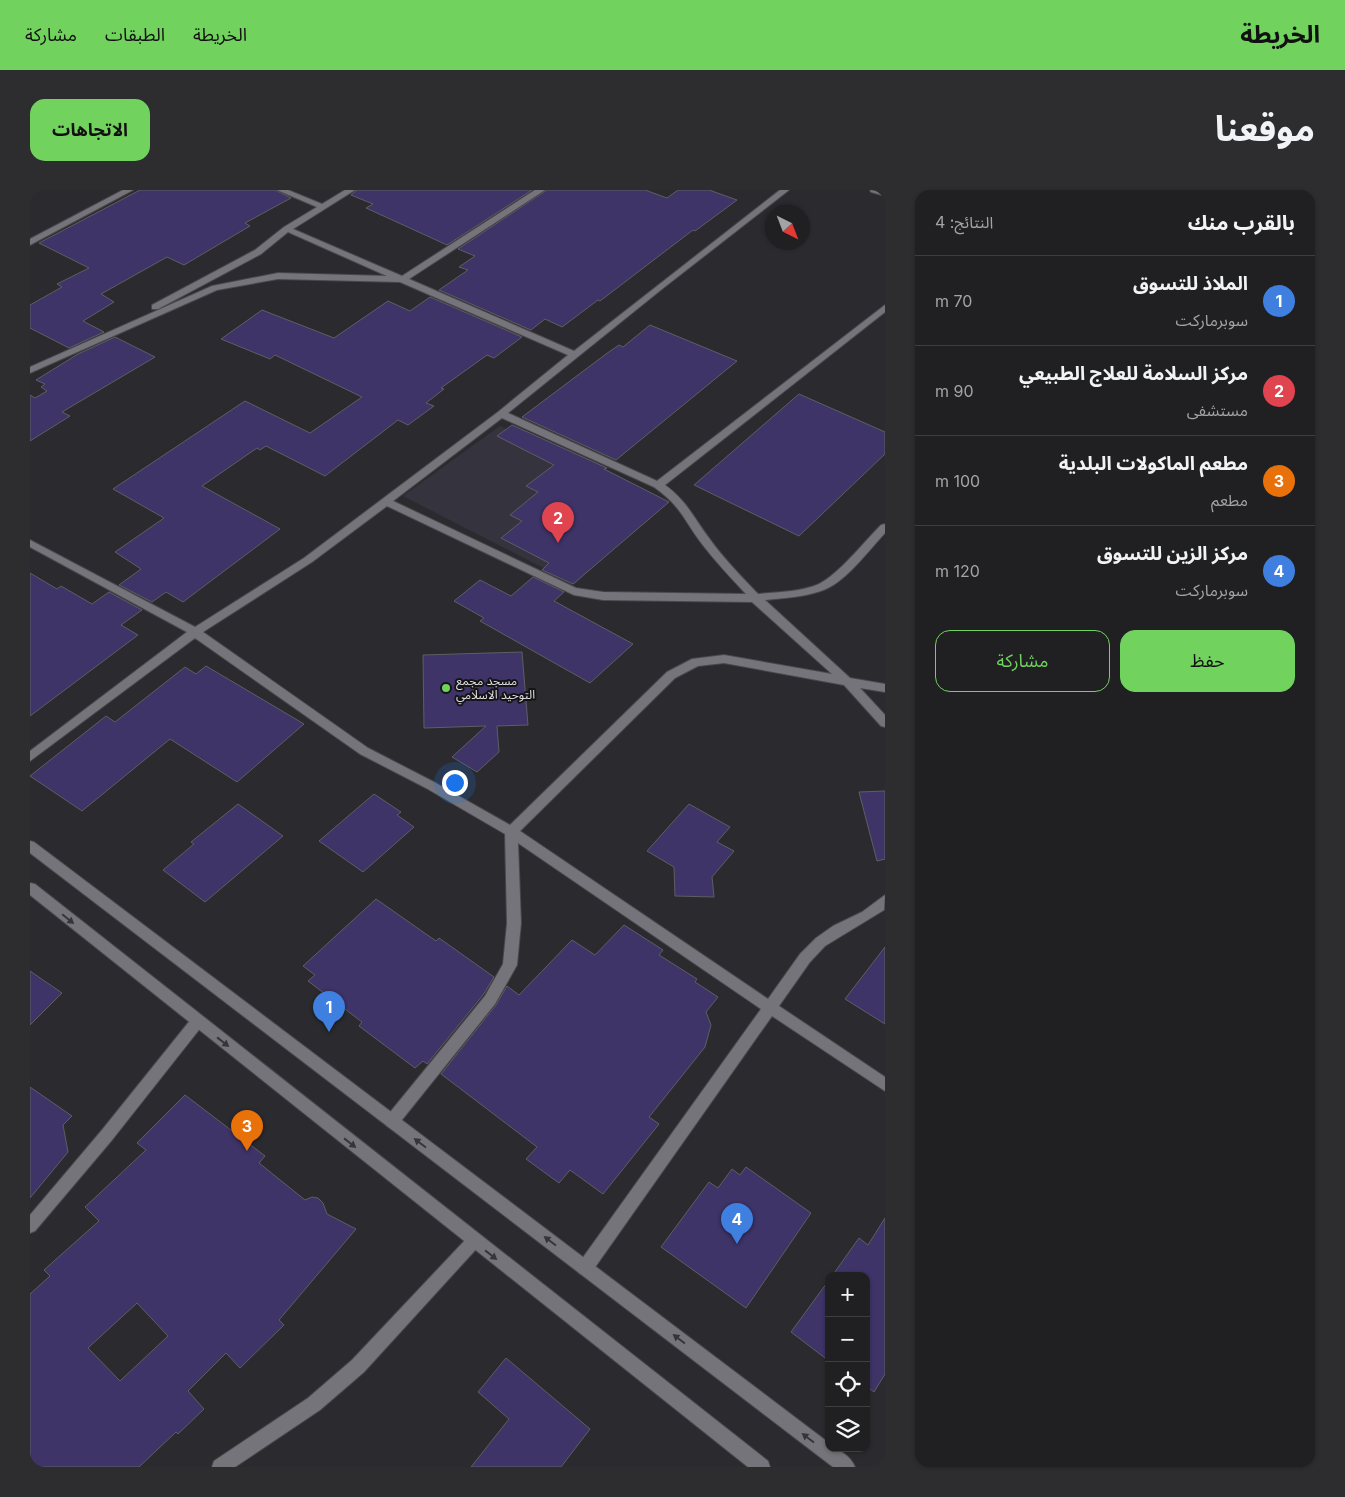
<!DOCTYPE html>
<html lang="ar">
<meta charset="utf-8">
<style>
:root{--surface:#202023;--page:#2d2d30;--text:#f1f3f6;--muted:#a2a3a6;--line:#3d3e41;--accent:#71d25e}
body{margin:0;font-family:Inter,"Noto Sans Arabic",sans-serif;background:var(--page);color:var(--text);direction:rtl}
.controls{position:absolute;right:15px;bottom:15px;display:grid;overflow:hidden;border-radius:10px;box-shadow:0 1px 4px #0004}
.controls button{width:45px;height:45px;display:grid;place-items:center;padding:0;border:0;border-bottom:1px solid var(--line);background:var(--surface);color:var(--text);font:25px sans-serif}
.compass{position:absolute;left:735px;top:15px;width:45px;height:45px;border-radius:50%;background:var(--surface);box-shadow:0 1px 4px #0004;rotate:138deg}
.you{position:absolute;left:424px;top:592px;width:18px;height:18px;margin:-12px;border:4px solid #fff;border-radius:50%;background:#1a73e8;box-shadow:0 0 0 8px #1a73e833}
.badge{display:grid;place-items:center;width:32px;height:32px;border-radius:50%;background:var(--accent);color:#fff;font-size:16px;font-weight:700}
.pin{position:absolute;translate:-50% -41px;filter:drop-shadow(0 1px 2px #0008)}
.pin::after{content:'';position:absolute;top:26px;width:18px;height:15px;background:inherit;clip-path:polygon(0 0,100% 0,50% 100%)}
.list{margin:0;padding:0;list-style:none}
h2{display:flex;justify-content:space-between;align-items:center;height:65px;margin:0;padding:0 20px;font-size:21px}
h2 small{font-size:16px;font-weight:400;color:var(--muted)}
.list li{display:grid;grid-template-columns:32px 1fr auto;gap:15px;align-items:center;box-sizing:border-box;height:90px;padding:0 20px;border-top:1px solid var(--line)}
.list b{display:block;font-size:19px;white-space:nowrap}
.list p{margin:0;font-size:16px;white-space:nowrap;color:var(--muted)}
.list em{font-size:16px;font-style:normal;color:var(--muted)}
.actions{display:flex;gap:10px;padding:15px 20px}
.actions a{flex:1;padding:11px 0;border:1px solid var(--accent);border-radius:15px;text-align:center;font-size:18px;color:var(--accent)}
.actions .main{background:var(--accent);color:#111}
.icon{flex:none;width:28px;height:28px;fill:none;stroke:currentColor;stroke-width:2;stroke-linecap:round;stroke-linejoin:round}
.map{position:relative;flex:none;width:855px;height:1277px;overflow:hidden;direction:ltr;border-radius:15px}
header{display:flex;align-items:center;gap:30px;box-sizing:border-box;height:70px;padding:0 25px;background:var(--accent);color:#111}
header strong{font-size:24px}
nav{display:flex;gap:28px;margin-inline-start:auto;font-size:18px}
.intro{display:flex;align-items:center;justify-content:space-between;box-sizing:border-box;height:120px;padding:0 30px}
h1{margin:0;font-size:35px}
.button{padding:12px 22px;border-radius:15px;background:var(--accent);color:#111;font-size:18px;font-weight:700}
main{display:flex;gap:30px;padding:0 30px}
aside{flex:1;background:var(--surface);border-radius:15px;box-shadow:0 1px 4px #0004}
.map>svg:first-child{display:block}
</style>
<header>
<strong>الخريطة</strong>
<nav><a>الخريطة</a><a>الطبقات</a><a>مشاركة</a></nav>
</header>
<div class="intro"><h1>موقعنا</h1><a class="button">الاتجاهات</a></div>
<main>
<aside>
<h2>بالقرب منك<small>النتائج: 4</small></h2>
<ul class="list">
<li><span class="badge" style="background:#3f7fe0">1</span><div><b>الملاذ للتسوق</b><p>سوبرماركت</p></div><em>70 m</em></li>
<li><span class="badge" style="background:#e0444e">2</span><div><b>مركز السلامة للعلاج الطبيعي</b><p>مستشفى</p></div><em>90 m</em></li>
<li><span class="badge" style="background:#e8710a">3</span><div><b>مطعم الماكولات البلدية</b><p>مطعم</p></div><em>100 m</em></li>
<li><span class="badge" style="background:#3f7fe0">4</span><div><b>مركز الزين للتسوق</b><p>سوبرماركت</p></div><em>120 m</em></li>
</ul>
<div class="actions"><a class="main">حفظ</a><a>مشاركة</a></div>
</aside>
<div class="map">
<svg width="855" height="1277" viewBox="0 0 855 1277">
<rect width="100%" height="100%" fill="#2b2b2f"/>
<path fill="#35343e" d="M470,236L637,311L545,394L373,306Z"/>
<path fill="#3e3468" stroke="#5e5e63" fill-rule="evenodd" d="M110,0H245L261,8L215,33L220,36L154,75L137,67L71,104L84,112L53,131L74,142L39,158L0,138V115L32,97L27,94L59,78L9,53Z
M327,0H502L417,55L336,18L343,14L321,5Z
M517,0H615L637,8L648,0H679L707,10L665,41L663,40L570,111L568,110L532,137L515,129L501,140L409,100L438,80L429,77L445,66L428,59Z
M400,107L492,147L464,168L457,165L411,198L414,199L396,213L404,216L378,235L368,230L295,286L236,256L230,260L227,258L172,296L250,339L153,412L136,402L122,412L89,395L111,379L85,362L134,328L83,299L215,211L280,243L332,207L245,165L240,169L191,149L232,120L304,148L358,111L380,121Z
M620,135L707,171L586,270L492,227L576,164L589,155L593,157Z
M85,147L125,167L32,222L40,226L0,251V205L5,208L17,201L11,197L15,194L6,190L48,164Z
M769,204L855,242V264L769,346L664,295Z
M482,235L577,278L574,279L639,312L543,394L512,380L519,373L471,348L492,331L480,325L508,302L496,296L524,275L467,246Z
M0,383L27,399L31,396L62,414L79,402L112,420L91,435L108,445L0,526Z
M503,387L534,402L524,411L603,454L560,493L450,431L454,428L424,411L450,390L481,406Z
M492,462L498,535L467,536L469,562L447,582L422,567L456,536L394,538L393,465Z
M176,476L274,534L207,592L140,549L52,621L0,586L76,526L85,532L155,477L166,484Z
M855,601V669L847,671L829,602Z
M344,604L371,622L367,625L384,637L333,682L289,651Z
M208,614L253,646L175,712L133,680L164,654L161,652Z
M659,614L700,637L687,652L704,661L682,687L684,707L645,706L644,677L617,661Z
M346,709L406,751L409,748L464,787L453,805L397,874L393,871L385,878L329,836L332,832L278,791L285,785L273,776Z
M594,735L633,760L629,765L667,789L665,792L688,807L676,822L681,835L675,857L619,927L629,934L573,1004L540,980L529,993L496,969L507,957L411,884L466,815L477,796L489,805L542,750L565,765Z
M855,757V834L815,809Z
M0,781L32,803L0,835Z
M0,897L42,926L33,935L38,962L0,1008Z
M155,905L235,966L229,973L275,1010L282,1007L288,1008L293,1013L297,1024L326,1039L249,1130L254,1135L210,1178L196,1163L158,1201L174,1219L148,1244L146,1242L109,1277H0V1104L20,1086L14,1080L69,1031L55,1017L116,960L107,953ZM107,1113L138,1146L90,1191L58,1158Z
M716,977L781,1023L716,1118L631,1057L679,992L688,998L702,979L710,985Z
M855,1028V1184L844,1202L836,1196V1086H802L829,1048L838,1055Z
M799,1090V1171L761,1142Z
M476,1168L560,1239L531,1277H441L479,1229L448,1202Z"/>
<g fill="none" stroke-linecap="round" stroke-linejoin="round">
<defs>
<path id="minor" d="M93,0H103L0,55V49Z
M247,0H258L292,14L315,0H325L263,39L372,86L505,0H515L379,89L544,161L750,0H759L632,99L478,223L627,291L855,115V122L635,295C657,311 663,327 679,348C693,368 711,386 728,404C747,402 771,402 789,394C809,384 835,351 851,335L855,334V343C839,360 817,390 796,399C777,407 755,408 735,410L820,488L855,494V502L830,498L855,525V537L851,536L814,495L694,473L668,476L645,488L490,641L738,809L770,764L786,748L803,736L832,722L855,705L854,720L795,756L780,772L749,816L855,887V901L742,826L561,1083L555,1086L549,1083L547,1078L549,1073L731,819L488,653L491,733L487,775L465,814L367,936L362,938L357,936L355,931L357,926L455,806L473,774L477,733L475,644L396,598L330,564L165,448L0,571V561L157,442L0,357V350L165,437L274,368L468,222L538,165L370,92L248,89L187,100L0,183V177L182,96L248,83L357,86L258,42L231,64L128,119H122V115L225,60L254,37L287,17ZM472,228L624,297C652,317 653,329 672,354C685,371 701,388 716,404L573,402L546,398L363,311ZM357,316L544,405L573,410L722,412L802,484L694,465L662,469L637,482L480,635L404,592L338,558L173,442L282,372Z
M840,0L855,1V6L841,2Z
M167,826L172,828L174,832L172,836L82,950L5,1041L0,1043V1025L72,940L162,828Z
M444,1044L449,1046L452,1051L449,1056L334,1182L290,1220L205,1277H182L184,1271L278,1208L322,1170L439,1046Z"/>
<path id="tertiary" d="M0,651L4,652L799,1253V1258C809,1258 821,1267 825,1277H803L0,663Z
M0,693L5,694L738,1271L740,1277H718L0,705Z"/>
</defs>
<use href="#minor" stroke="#49484c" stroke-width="2"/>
<use href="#tertiary" stroke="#49484c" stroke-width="2"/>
<use href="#minor" fill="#75747a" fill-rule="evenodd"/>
<use href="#tertiary" fill="#75747a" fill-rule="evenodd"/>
</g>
<defs><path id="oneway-solid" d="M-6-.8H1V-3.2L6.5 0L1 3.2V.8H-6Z" transform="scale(1.25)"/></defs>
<g fill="#363639">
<use href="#oneway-solid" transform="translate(38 729) rotate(39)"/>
<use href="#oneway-solid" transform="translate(193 852) rotate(38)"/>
<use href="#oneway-solid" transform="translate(320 953) rotate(38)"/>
<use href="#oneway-solid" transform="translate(390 953) rotate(-143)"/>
<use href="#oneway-solid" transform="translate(520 1051) rotate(-143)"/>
<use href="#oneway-solid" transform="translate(461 1065) rotate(38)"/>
<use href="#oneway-solid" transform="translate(649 1149) rotate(-143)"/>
<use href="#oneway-solid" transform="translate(778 1248) rotate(-143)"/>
</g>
<circle fill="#71d25e" stroke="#141416" stroke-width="2" cx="416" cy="498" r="5"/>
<g text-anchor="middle" stroke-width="4" stroke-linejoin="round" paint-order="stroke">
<g font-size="12" fill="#e0dfe2" stroke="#141416" text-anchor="start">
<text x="426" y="495">مسجد مجمع<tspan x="426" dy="14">التوحيد الاسلامي</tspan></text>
</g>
</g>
</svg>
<div class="controls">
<button>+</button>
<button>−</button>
<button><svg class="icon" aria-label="locate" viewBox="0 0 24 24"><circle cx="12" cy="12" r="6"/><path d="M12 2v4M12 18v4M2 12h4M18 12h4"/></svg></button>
<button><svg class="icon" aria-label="layers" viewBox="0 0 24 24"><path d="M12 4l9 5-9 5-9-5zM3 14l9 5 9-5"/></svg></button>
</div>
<svg class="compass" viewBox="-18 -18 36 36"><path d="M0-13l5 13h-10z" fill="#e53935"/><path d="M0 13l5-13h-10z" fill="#a2a3a6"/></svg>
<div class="you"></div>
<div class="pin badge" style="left:299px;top:842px;background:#3f7fe0">1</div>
<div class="pin badge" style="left:528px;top:353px;background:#e0444e">2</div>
<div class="pin badge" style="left:217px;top:961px;background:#e8710a">3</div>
<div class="pin badge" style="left:707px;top:1054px;background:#3f7fe0">4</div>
</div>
</main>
